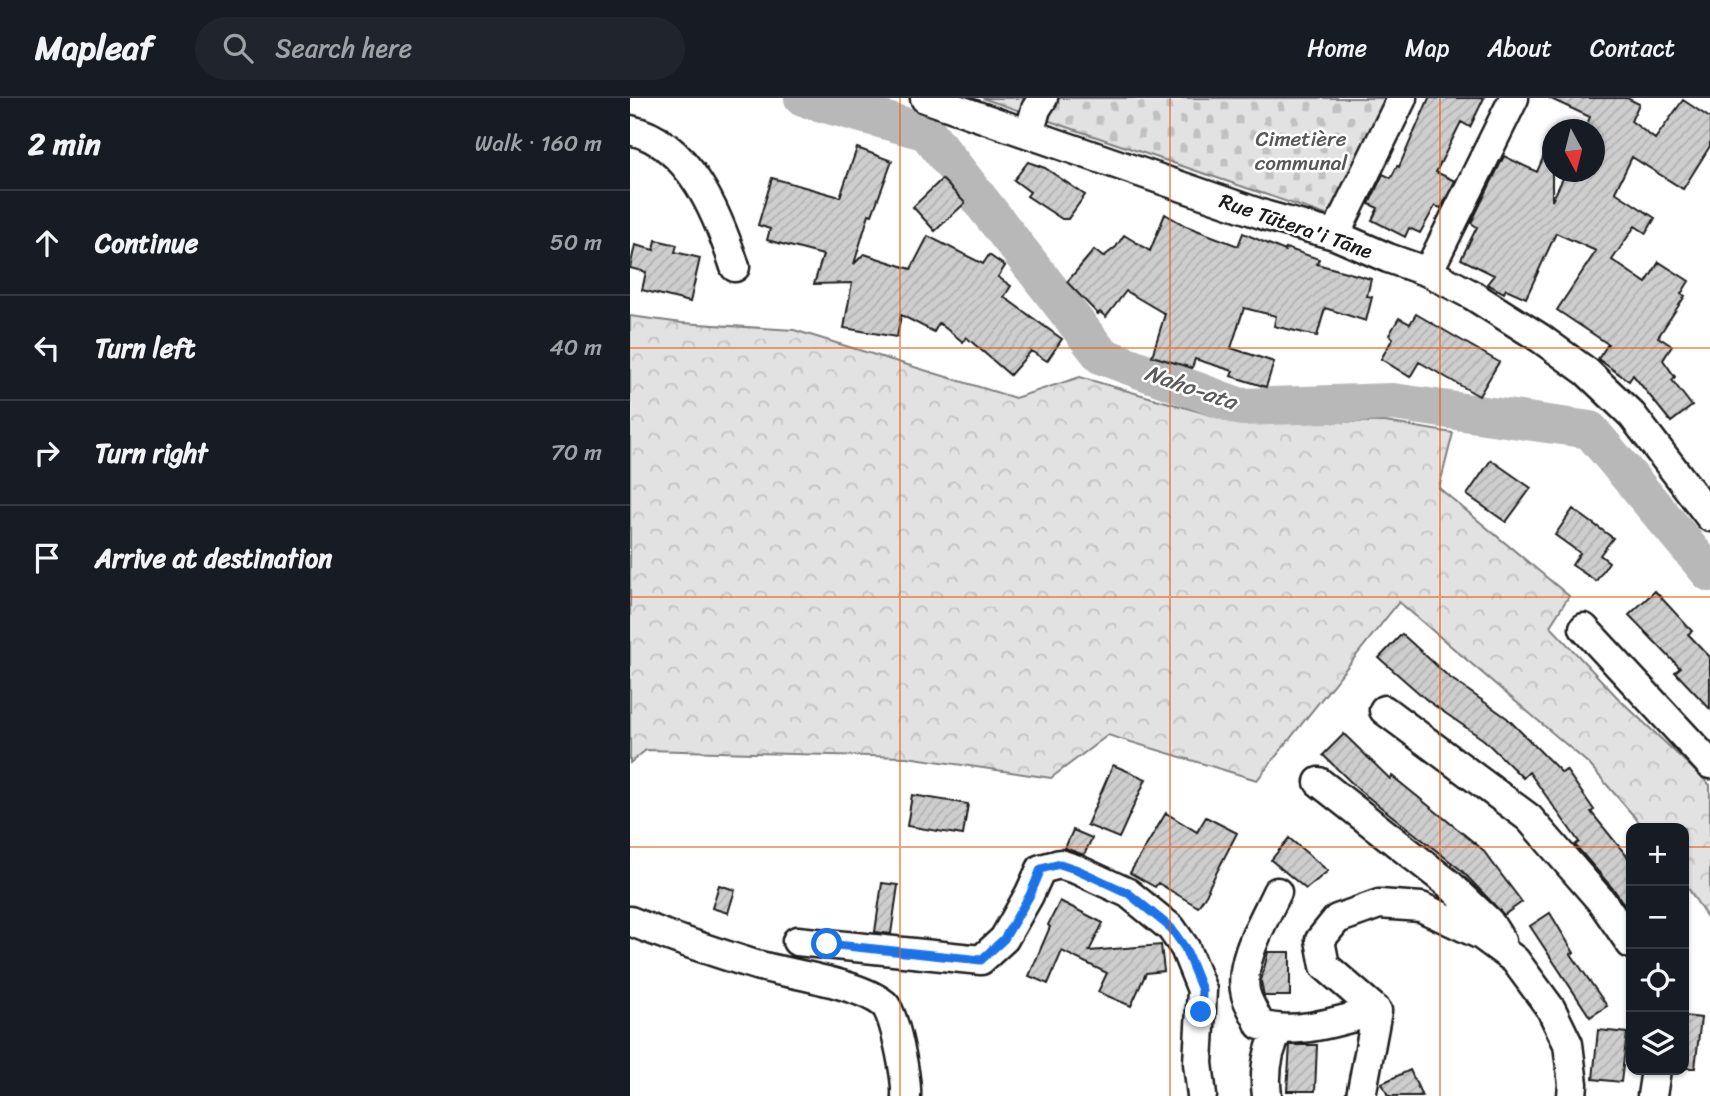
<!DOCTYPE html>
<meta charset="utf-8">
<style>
:root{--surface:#171b24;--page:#20242c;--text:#f1f3f6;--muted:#9ea1a6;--line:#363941}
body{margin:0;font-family:Sriracha,sans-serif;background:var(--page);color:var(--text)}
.controls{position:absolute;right:21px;bottom:21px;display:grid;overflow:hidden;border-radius:14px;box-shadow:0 2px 5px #0004}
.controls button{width:63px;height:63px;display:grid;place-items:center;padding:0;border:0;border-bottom:2px solid var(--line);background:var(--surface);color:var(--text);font:35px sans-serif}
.compass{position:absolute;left:912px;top:21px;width:63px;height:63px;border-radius:50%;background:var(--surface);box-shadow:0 2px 5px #0004;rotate:173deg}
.stop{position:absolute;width:21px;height:21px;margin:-16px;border:5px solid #1a73e8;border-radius:50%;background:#fff}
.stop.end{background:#1a73e8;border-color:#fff;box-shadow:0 2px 7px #0008}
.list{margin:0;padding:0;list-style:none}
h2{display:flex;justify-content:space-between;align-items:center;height:91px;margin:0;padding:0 28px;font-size:30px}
h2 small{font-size:23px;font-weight:400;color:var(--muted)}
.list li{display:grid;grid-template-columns:46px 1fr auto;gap:21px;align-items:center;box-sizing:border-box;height:105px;padding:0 28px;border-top:2px solid var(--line)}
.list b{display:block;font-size:26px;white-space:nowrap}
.list em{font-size:23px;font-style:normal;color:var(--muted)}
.icon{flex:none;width:38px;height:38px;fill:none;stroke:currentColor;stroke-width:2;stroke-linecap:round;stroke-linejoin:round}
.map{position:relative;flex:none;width:1080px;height:998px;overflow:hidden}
header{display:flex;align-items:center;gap:42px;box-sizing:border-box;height:98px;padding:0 35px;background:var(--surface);border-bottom:2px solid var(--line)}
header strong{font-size:33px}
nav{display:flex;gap:38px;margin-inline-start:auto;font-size:24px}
.search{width:490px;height:63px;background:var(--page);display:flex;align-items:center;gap:18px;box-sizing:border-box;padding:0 24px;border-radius:38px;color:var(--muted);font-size:26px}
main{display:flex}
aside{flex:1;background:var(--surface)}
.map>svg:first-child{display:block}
</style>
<header>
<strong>Mapleaf</strong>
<div class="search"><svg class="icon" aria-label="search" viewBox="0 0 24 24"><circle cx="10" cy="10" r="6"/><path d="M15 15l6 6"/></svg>Search here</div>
<nav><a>Home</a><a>Map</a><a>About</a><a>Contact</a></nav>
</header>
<main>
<aside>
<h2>2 min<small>Walk · 160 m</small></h2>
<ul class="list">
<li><svg class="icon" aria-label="ahead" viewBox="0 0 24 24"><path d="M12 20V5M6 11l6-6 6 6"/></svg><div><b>Continue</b></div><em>50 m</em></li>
<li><svg class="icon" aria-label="left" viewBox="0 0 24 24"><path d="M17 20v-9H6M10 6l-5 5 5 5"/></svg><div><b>Turn left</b></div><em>40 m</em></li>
<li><svg class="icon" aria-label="right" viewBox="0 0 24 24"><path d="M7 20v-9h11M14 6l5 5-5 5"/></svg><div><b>Turn right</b></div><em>70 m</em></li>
<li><svg class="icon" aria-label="arrive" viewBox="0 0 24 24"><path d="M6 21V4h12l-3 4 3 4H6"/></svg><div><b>Arrive at destination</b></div></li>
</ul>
</aside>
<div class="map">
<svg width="1080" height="998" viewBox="0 0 1080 998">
<defs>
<pattern id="forest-crowns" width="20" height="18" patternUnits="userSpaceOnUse" patternTransform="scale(1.75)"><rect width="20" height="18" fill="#e2e2e2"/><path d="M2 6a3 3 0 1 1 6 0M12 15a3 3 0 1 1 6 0" fill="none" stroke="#c1c1c1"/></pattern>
<pattern id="cemetery-stones" width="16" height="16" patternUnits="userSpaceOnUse" patternTransform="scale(1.75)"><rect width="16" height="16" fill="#e2e2e2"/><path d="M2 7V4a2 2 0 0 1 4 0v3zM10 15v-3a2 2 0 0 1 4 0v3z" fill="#c1c1c1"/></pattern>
<pattern id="building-hatch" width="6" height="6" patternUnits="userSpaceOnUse" patternTransform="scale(1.75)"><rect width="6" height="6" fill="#cecece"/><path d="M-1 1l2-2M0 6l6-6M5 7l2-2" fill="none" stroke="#b0b0b0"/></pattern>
</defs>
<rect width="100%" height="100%" fill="#fff"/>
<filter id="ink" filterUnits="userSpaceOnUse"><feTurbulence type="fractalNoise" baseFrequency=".0143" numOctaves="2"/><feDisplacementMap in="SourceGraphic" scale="14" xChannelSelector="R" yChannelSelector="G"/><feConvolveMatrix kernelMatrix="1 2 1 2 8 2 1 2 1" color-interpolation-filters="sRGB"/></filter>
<g filter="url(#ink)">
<path fill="url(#forest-crowns)" stroke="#7f7f7f" stroke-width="2" d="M0,218L52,225L164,232L385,300L450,279L598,322L755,324L823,335L809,390L939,498L920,528L988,600L1080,687V824L1054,784V730H1014L959,666L769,504L627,682L478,637L421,680L277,659L16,652L0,665Z"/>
<path fill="url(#cemetery-stones)" stroke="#7f7f7f" stroke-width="2" d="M352,0H757L699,118Z"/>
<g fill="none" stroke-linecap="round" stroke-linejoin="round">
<path stroke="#b8b8b8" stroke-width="38" d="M173,0L297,34L472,258L611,309L763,304L960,332L1080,475"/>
</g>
<path fill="url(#building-hatch)" stroke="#1c1c1c" stroke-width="2" d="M799,0H854L840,29L831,24L806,74L825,83L811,110L805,108L790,135L779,130L775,139L742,122L748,110L739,106L753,76L761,80L767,68L769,69Z
M919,0H997L1009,6L1001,23L1025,41L1053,2L1080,20V48L1053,91L1002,59L985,94L1025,120L1016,135L1005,128L982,162L1016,185L1029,164L1059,183L1051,196L1055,198L1028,239L1042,248L1033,262L1045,279L1042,282L1062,308L1041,324L1003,277L999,283L968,261L978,246L927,212L966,153L926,135L896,200L876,191L874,195L857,186L864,177L831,161L847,129L841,125L874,58L907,74L922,39V103L936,74H964V32H955L960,19Z
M227,50L262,63L242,117L239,116L224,166L234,156L281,171L298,138L353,166L359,157L375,168L368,179L381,188L374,199L432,241L417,263L401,253L380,277L336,239L333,244L309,225L304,234L271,217L267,239L214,230L222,185L184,186L193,157L137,142L140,131L128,127L142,80L210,99Z
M398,64L415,70L455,97L438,121H432L397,98L400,94L384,82Z
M312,81L335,105L305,133L283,109Z
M535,116L556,128L608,148L613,135L655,153L656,150L689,161L687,166L741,181L737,198L742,199L736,223L695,210L687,238L644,228L646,218L614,210L601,250L644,264L636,289L601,278L603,273L565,261L562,270L522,258L535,216L496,193L476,219L470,214L468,216L437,184L464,152L473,159L486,149L494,137L520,153Z
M26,142L47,147L45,154L70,160L60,204L12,192L16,174L0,170L5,147L24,152Z
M786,216L869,264L849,298L789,264L780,279L751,261L763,240L759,237L769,220L780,226Z
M861,362L901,390L876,424L837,397Z
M943,411L983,440L970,457L979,464L966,483L942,467L950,455L925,437Z
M1025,493L1062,533L1058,536L1080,559V611L1045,574L1050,570L999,517Z
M772,536L819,579L877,620L932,675L936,672L964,712L961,714L1001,763V817L985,793L945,747L949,744L899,674L893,680L854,642L798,603L749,560Z
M714,636L760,681L762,678L852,751L892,804L874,817L831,772L729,692L693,657Z
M483,667L516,681L489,740L457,727Z
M282,697L338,706L333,737L277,728Z
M536,715L567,734L576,719L607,735L578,791L579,792L568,809L528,785L525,789L500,775Z
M443,732L462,740L454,757L435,750Z
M659,740L698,773L676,791L641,762Z
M252,785L268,787L261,836L245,834Z
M89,787L105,792L98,815L82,810Z
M430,803L473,825L459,853L531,847L534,873L516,875L501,908L468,894L477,875L432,853L418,886L399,878L420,829L418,827Z
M920,815L944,855L941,856L977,908L960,919L900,828Z
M638,854H660V898H634L631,883Z
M1054,918L1071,920L1065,970H1054Z
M968,932L997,935L991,984L963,981Z
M660,947H687L685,993H657Z
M780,972L792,998H758L752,985Z"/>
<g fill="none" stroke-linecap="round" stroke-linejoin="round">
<defs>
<path id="minor" d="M295,0L637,118L705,137L758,160L798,174L842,197L910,240L957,274L1002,317L1080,419
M0,32C60,45 88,117 105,169
M399,36L406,11L413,0
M705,137L772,0
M798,174L884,0
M954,530L1080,666
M754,612L899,720L972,804L1001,846
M689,684L819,786L859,824L871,843
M647,794C634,822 607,866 616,897C619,907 626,917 630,927C668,938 709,922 747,913
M0,823C41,840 84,854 126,867C159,876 229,885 254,906C265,915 277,982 276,998
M167,843L351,862L374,841L399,797L411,771L430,766L448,772L498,795L541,830L555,850L572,892L568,965L572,998
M747,913L695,868L690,842L707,821L749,806L791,809L851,837L885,862L921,911L938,946L943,986L942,998
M637,998C634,975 637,952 649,932
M731,998L747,913
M1022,998L1026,972"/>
</defs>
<use href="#minor" stroke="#1c1c1c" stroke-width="33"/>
<use href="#minor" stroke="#fff" stroke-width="28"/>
</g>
</g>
<g fill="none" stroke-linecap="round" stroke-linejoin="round" filter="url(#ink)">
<path stroke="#1a73e8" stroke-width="9" d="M197,846L351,862L374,841L400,797L411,771L430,766L448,772L498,795L541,830L555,850L572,892L571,914"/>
</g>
<path fill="none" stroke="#e8590c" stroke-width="2" stroke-opacity="0.55" d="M270,0V998M540,0V998M810,0V998M0,250H1080M0,499H1080M0,749H1001M1054,749H1080"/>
<g text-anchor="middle" stroke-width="5" stroke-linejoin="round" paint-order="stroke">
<g font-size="21" fill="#575757" stroke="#fff">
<text x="671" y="48">Cimetière<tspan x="671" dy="24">communal</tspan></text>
</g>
<g font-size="21" fill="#1c1c1c" stroke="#fff">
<text transform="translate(666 128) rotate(19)" y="7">Rue Tūtera'i Tāne</text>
</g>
<g font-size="23" font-style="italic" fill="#5a5a5a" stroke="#fff">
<text transform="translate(561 289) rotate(19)" y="8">Naho-ata</text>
</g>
</g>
</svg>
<div class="controls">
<button>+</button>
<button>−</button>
<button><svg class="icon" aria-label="locate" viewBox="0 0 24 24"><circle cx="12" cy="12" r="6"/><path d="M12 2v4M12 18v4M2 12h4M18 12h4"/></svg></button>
<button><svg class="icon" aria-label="layers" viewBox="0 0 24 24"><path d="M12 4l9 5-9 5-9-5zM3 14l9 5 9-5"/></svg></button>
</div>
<svg class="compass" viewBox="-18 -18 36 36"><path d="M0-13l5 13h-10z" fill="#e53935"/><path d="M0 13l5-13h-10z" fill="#9ea1a6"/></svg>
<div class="stop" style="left:197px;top:846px"></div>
<div class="stop end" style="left:571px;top:914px"></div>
</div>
</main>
